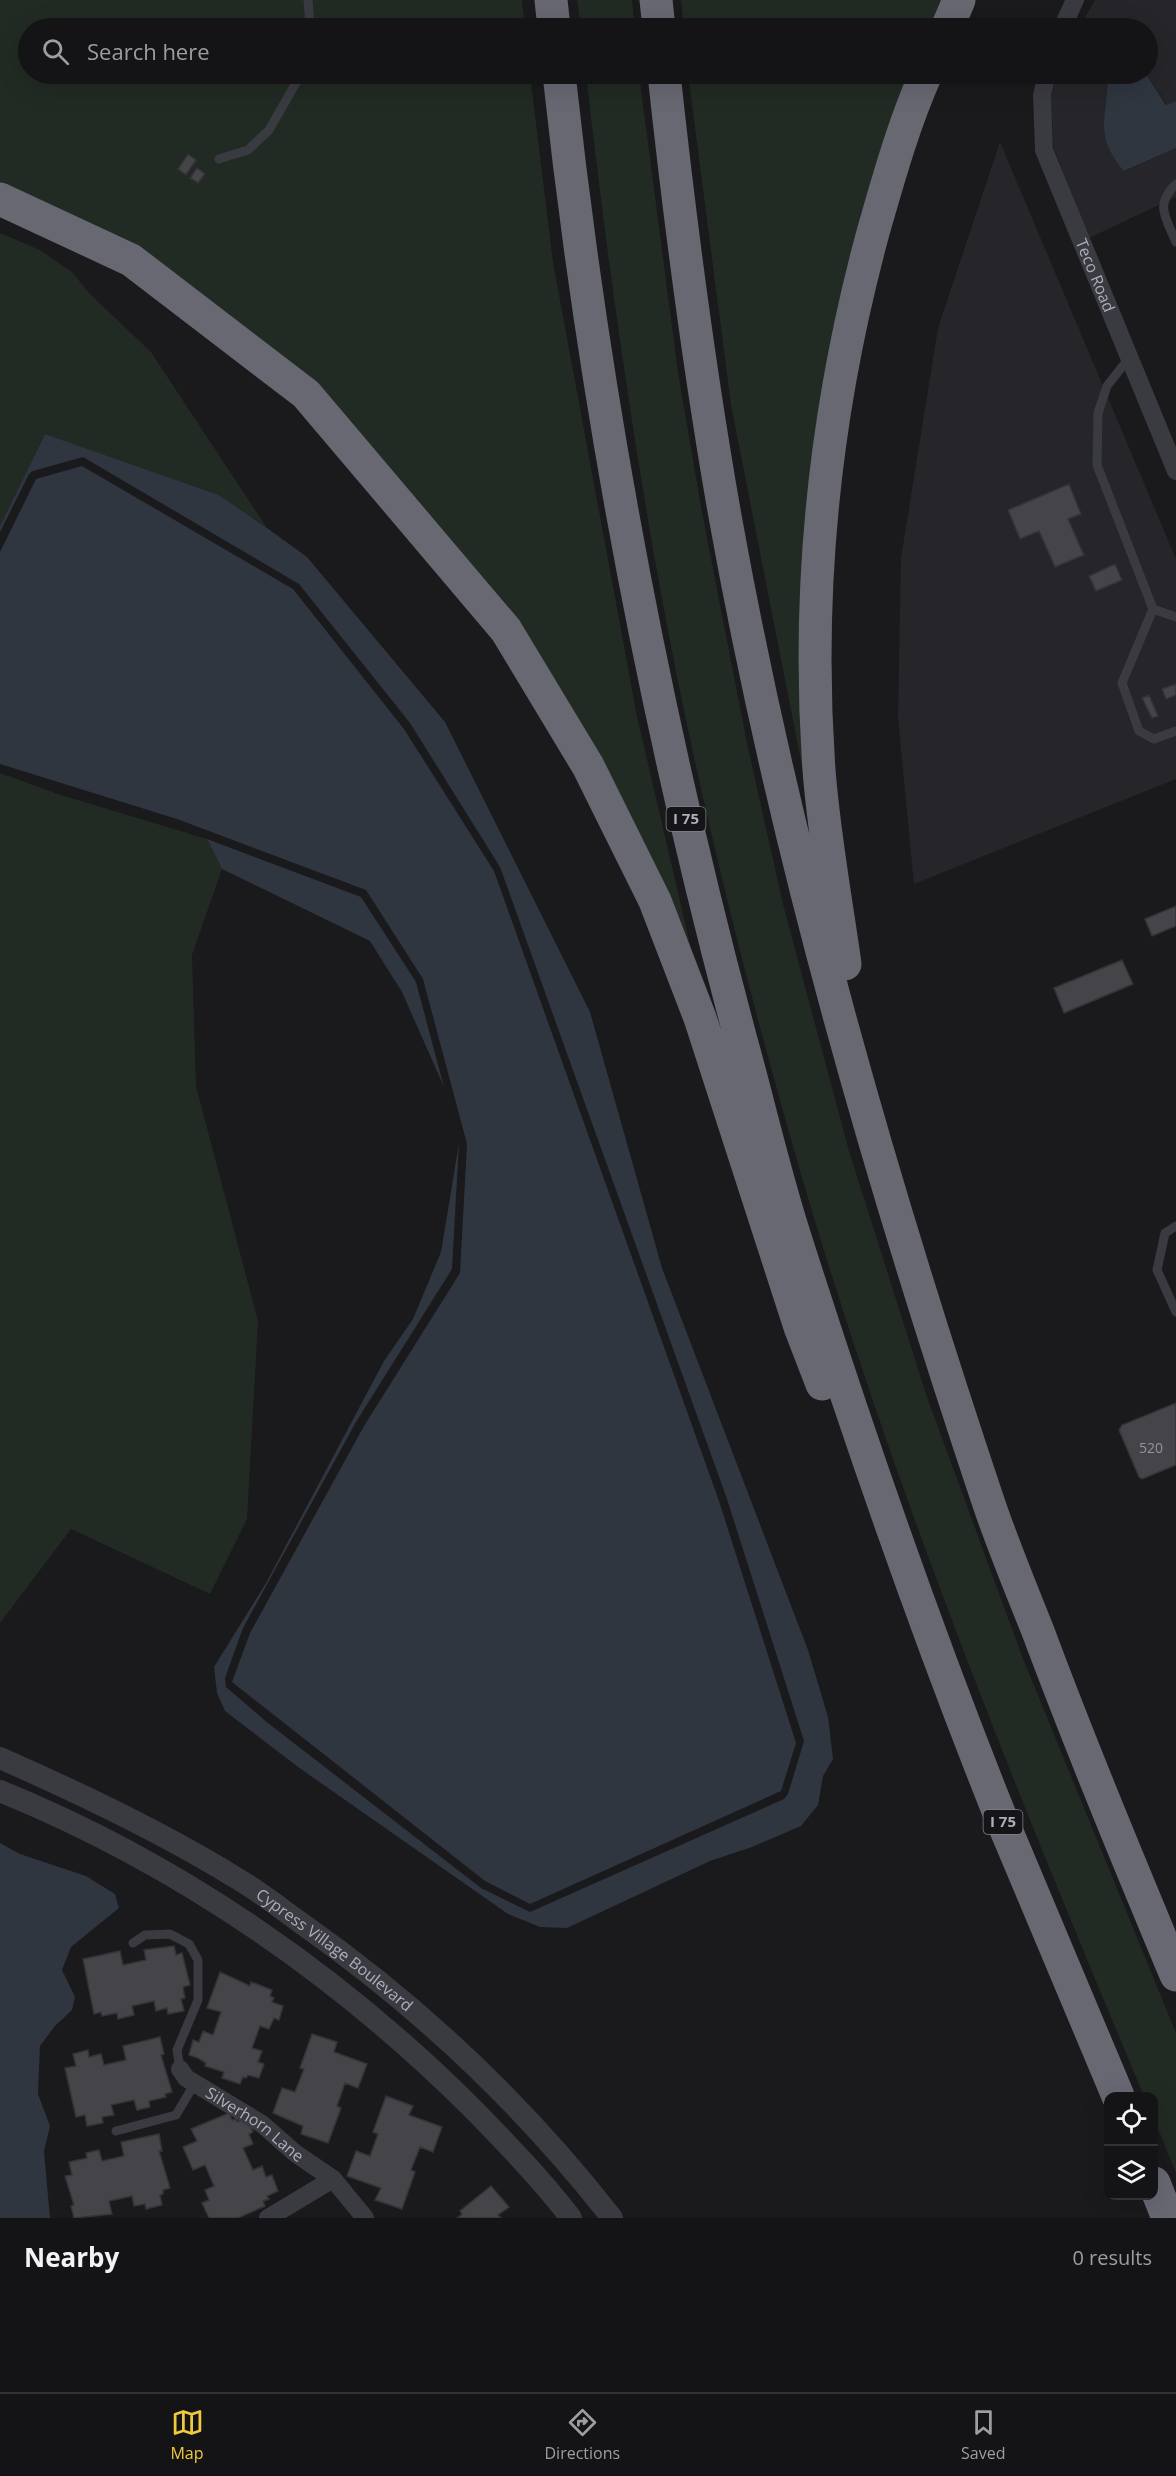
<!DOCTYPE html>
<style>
:root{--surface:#141315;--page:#212022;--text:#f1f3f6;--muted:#9d9ea0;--line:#333234;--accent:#efca3e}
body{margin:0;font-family:"Open Sans",sans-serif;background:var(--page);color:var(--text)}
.controls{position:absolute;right:18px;bottom:18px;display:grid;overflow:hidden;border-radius:12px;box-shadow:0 6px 24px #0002}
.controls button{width:54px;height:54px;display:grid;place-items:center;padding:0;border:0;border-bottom:2px solid var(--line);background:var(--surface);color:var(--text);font:30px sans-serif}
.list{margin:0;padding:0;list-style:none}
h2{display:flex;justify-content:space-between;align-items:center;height:78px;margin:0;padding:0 24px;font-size:26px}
h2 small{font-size:20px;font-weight:400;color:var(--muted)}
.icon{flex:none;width:33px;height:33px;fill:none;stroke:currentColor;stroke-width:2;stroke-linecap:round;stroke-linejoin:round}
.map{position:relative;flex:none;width:1176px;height:2218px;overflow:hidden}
.search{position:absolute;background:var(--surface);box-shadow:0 6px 24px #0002;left:18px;right:18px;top:18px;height:66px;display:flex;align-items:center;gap:15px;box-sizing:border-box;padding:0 21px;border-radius:33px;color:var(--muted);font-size:22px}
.sheet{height:174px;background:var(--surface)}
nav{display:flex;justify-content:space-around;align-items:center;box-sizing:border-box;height:84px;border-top:2px solid var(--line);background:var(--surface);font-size:16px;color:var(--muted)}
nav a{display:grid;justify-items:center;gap:3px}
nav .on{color:var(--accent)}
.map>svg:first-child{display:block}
</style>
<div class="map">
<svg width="1176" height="2218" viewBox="0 0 1176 2218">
<rect width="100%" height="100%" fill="#1a191c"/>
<path fill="#262529" d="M1095,0H1176V101L1167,105L1146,74L1148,28H1079Z
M1057,74H1108L1125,171L1176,148V197L1089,238L1054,149L1051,97Z
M1000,142L1176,559V779L914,884L898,718L901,558L938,328Z"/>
<path fill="#212a23" d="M0,0H522L525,28H28V74H530L553,262L637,716L693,957L640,847L336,418L0,184Z
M577,0H632L635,28H581Z
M681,0H950L938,28H684Z
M586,74H639L678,372L702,512L747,743L783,904L849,1151L927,1397L1022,1656L1176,2033V2173L1154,2119V2096H1144C1013,1784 885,1470 792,1143C739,957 692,767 658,577C628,410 605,242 586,74Z
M688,74H919L863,239L810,807L731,405Z
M0,233L40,250L72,272L90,294L151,352L267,528L219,495L45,434L0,526Z
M0,773L58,794L207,839L222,869L192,955L196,1086L258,1321L247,1519L210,1594L71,1529L0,1623Z"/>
<path fill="#2f3640" d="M1108,74H1146L1166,105L1176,101V148L1124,171C1092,133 1108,117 1108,74Z
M45,434L219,495L267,528L307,557L445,722L590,1012L662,1268L808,1650L828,1717L833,1759L823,1776L818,1805L801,1826L752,1847L710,1861L567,1928L540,1927L508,1914L298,1767L225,1711L217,1693L214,1667L266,1583L384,1361L413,1319L441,1252L459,1143L452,1269L356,1422L243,1628L225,1678L226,1687L268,1723L481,1888L530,1912L784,1799L788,1794L804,1741L727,1499L500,867L410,723L299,584L83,457L33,471L29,474L0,532V526Z
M82,466L293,589L404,729L494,871L719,1501L796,1743L781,1791L530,1904L485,1881L232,1682L250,1633L364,1426L460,1273L467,1144L423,979L366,890L177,819L0,764V552L36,479Z
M207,839L361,897L416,982L444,1087L402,992L370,941L222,869Z
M0,1843L20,1854L86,1876L115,1894L119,1908L71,1947L62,1970L75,1997L72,2010L55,2026L40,2046L38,2094L50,2126L44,2151L50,2218H0Z"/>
<path fill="#444449" stroke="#343338" stroke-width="1.5" d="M188,154L196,160L186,175L178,169Z
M197,168L205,174L198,183L190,178Z
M1069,484L1081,514L1068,519L1084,555L1055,567L1039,531L1020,539L1008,510Z
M1115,564L1122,580L1096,591L1089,576Z
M1176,684V695L1166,699L1162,689Z
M1149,695L1158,716L1152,718L1142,698Z
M1176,906V926L1152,936L1145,919Z
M1122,960L1133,984L1064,1013L1054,988Z
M1176,1403V1465L1142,1479L1139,1477L1119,1430L1122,1425Z
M174,1946L176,1955L182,1953L190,1985L183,1987L185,1998L181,1999L184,2011L168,2014L167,2008L156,2011L154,2001L132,2006L134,2015L118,2019L117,2013L102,2016L101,2012L94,2014L83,1959L120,1951L123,1965L146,1960L144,1950Z
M220,1972L250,1986L251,1982L272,1990L270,1996L274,1998L272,2002L283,2006L279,2020L274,2018L269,2029L260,2026L252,2048L262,2051L258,2062L264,2064L259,2078L248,2075L246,2078L243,2077L240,2084L222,2078L224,2072L205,2066L206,2063L198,2058L189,2055L193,2040L199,2042L203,2031L213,2035L221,2012L207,2008Z
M312,2034L337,2042L334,2052L367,2064L358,2088L345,2083L337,2106L341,2108L328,2143L301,2134L303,2126L273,2113L282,2088L295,2092L304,2069L300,2068Z
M160,2037L164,2054L161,2055L172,2092L165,2094L166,2097L149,2101L150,2107L137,2110L134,2100L111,2105L114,2115L102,2117L103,2123L87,2126L85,2115L76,2117L65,2068L76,2066L73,2054L88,2050L89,2057L101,2054L104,2065L126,2060L123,2046Z
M386,2096L413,2106L409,2115L442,2127L433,2152L420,2147L411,2170L415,2172L402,2209L375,2200L381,2188L347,2176L356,2151L370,2156L378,2134L373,2132Z
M229,2113L232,2120L236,2119L237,2122L246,2118L253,2132L249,2134L253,2144L243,2148L253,2170L262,2166L266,2177L272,2175L278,2191L267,2196L269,2199L263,2201L265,2206L238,2218H209L202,2203L209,2200L205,2190L214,2186L205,2165L193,2170L183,2147L197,2141L191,2129Z
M159,2134L162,2151H159L170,2188L163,2190V2194L160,2195L162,2205L146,2209L145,2204L134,2206L132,2196L109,2201L112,2214L74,2218L71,2206L74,2205L65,2176L72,2175L69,2162L87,2158L86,2153L99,2150L102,2161L124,2156L121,2142Z
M491,2186L509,2207L498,2215L501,2218H457L462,2214L460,2211Z"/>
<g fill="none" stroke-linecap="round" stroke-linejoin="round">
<path stroke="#3a3b41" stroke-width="9" d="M308,0L310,28
M219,159L248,150L269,130L301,74
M1176,184C1154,205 1166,218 1176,242
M1129,358L1107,386L1098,413L1097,465L1153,609L1122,683L1139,731L1154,739L1176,731
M1153,609L1176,617
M1176,1226L1165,1233L1157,1270L1176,1312
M133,1943L145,1935L170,1934L189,1944L198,1960V2000L177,2050L180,2069
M116,2131L176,2115L195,2083"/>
<g stroke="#3a3b41" stroke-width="18">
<path d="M1062,28L1075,0"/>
<path id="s1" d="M1047,74L1042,95L1044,150L1176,471"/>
<path id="s2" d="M180,2069L186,2078L262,2124L295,2153L333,2179"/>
<path d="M268,2218L333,2179L365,2218"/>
</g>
<g stroke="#3a3b41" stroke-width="22">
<path id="s3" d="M0,1758C82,1794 162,1832 238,1879C260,1892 280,1908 301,1923C419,2006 523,2104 612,2218"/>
<path d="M0,1791C177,1863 339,1975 474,2110C508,2145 541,2179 571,2218"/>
</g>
<path stroke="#676872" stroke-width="33" d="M551,0L554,28
M656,0L659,28
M947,28L959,0
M559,74C594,399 656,724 741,1040C759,1105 774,1171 794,1234C856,1429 923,1623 999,1813C1038,1908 1078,2002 1118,2096
M664,74C680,222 699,369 725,516C785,851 881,1182 989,1504C1004,1548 1022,1591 1039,1634C1082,1749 1129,1862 1176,1975
M0,199L131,260L306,394L506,630L588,766L655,901L700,1018L800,1327L822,1384
M845,964C836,900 824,835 819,770C806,588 826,404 874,229C889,177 904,123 926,74
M1154,2183L1168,2218"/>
</g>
<g text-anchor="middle" stroke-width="4.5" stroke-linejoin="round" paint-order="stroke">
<g font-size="14" fill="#92949e">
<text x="1151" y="1453">520</text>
</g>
<g fill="#151417" stroke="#7f808a" stroke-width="1.5">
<rect x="666.5" y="807" width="39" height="24" rx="4.5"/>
<rect x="983.5" y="1810" width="39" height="24" rx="4.5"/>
</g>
<g font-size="15" font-weight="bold" fill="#acafbb">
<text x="686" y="824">I 75</text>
<text x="1003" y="1827">I 75</text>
</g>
<g font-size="16" fill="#acafbb" stroke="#151417">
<text dy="6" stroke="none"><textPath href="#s1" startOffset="212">Teco Road</textPath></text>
<text dy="6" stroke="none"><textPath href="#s3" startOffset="387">Cypress Village Boulevard</textPath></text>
<text dy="6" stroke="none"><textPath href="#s2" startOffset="94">Silverhorn Lane</textPath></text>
</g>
</g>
</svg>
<div class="controls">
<button><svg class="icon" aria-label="locate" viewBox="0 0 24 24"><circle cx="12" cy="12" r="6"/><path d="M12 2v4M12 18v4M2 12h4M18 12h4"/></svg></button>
<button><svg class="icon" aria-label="layers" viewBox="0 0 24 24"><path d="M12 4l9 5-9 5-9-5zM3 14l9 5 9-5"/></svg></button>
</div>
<div class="search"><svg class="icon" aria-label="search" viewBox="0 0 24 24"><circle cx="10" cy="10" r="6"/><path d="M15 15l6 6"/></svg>Search here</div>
</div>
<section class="sheet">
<h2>Nearby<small>0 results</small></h2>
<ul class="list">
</ul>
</section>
<nav>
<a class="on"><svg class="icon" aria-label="map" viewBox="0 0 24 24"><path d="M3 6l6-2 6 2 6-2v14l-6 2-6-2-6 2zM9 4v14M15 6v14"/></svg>Map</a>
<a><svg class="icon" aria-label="directions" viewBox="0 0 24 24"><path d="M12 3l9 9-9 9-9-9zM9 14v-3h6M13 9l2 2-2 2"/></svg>Directions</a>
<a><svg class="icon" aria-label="saved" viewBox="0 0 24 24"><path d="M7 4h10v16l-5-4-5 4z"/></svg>Saved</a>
</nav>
